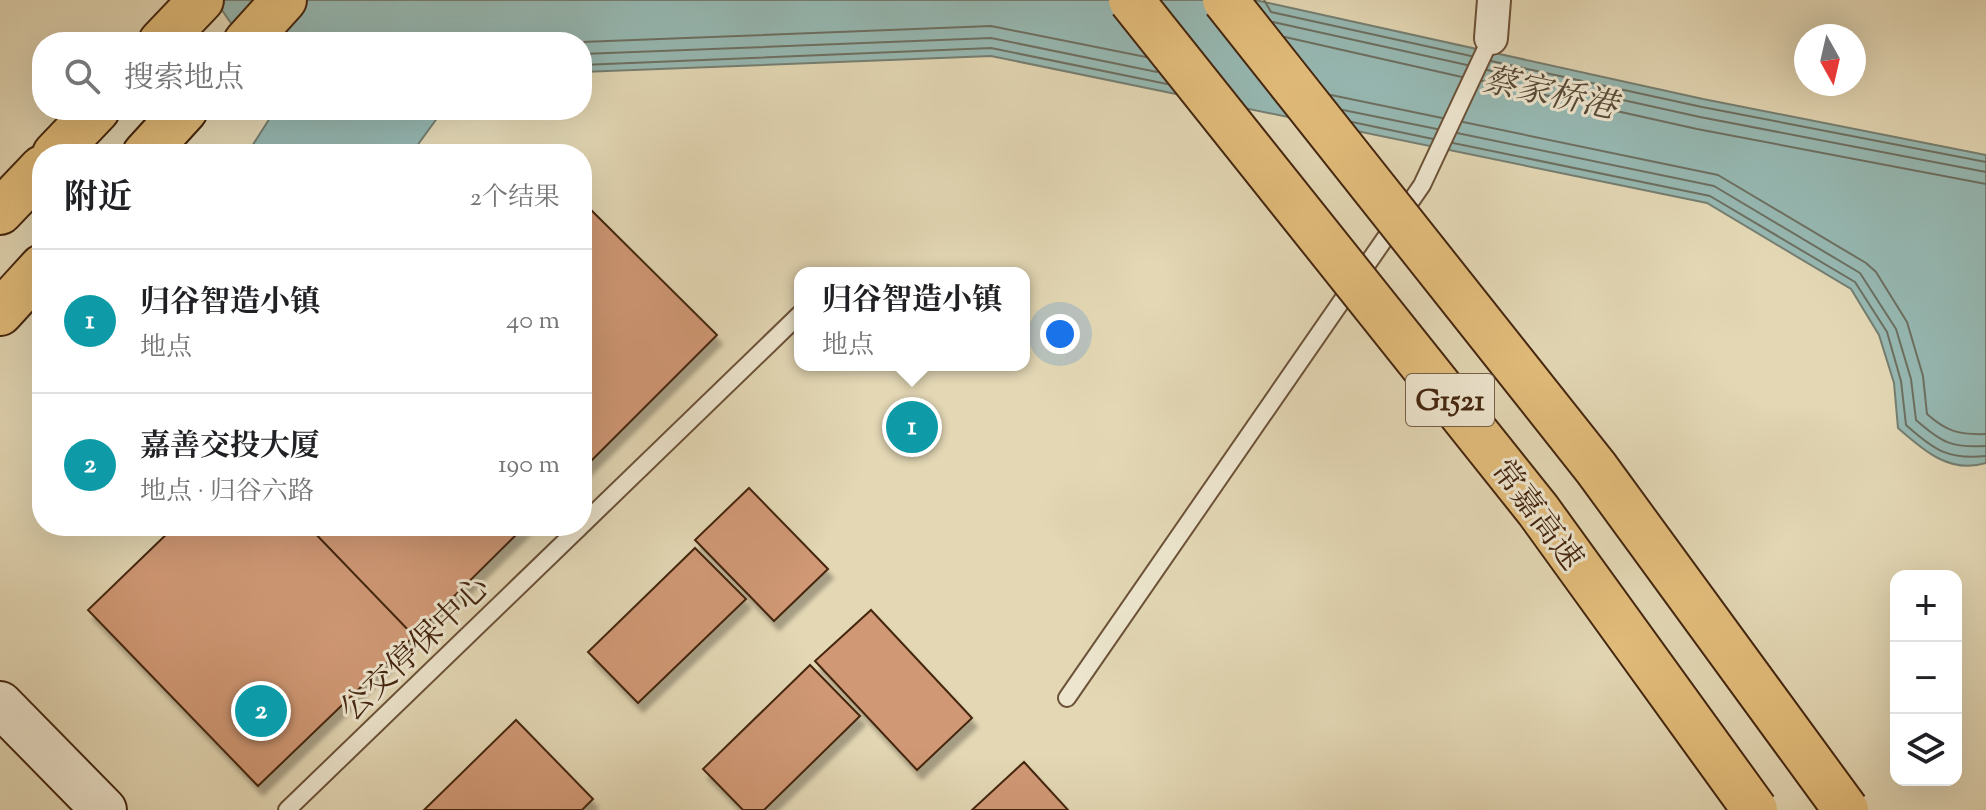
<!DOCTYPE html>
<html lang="zh">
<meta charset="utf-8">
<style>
:root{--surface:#fff;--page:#f6f6f6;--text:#202124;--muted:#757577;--line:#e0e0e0;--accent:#8f2418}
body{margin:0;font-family:"Sorts Mill Goudy","Noto Serif SC",serif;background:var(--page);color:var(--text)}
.controls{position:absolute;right:24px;bottom:24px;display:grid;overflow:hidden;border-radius:16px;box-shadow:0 8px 32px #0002}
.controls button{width:72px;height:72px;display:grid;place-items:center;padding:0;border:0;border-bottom:2px solid var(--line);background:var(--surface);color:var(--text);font:40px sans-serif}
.compass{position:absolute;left:1794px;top:24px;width:72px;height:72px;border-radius:50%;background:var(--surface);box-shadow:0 8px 32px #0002;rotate:172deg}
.you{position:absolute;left:1060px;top:334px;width:28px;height:28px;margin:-20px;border:6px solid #fff;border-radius:50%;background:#1a73e8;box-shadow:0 0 0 12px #1a73e833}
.badge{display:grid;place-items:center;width:52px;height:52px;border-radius:50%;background:var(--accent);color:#fff;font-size:26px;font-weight:700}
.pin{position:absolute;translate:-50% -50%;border:4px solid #fff;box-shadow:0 2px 8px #0006}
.popup{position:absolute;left:794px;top:267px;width:236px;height:104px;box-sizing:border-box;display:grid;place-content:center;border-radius:16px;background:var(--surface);filter:drop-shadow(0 2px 6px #0005);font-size:26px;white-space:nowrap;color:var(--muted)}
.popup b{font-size:30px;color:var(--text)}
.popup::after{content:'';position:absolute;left:50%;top:100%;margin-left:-16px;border:16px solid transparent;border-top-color:var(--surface)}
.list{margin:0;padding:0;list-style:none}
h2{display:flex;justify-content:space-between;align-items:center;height:104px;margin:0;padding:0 32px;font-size:34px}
h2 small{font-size:26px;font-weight:400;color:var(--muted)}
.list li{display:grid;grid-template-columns:52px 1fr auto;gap:24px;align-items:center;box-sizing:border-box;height:144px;padding:0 32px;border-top:2px solid var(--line)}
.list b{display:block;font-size:30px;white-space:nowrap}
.list p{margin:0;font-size:26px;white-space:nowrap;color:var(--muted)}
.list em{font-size:26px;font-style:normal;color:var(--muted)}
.icon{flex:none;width:44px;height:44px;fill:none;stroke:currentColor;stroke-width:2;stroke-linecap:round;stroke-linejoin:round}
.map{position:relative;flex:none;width:1986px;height:810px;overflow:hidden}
.search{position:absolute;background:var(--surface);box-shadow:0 8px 32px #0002;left:32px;top:32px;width:560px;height:88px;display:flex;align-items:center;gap:20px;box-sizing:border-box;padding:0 28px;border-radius:32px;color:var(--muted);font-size:30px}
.panel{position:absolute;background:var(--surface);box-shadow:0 8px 32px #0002;left:32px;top:144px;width:560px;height:392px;border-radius:32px}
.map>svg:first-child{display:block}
</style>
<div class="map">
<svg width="1986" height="810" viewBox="0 0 1986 810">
<defs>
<filter id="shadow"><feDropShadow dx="5" dy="9" stdDeviation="2" flood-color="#0004"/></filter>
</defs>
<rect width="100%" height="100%" fill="#e3d7b4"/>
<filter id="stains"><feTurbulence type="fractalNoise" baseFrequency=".0025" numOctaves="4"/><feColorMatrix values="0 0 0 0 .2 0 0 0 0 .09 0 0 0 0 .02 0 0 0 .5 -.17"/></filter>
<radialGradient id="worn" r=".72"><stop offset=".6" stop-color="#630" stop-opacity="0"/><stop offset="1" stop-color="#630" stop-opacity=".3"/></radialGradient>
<path fill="#96b8b2" stroke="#757e71" stroke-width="2" d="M215,0H1255L1703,99L1986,155V463C1950,474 1924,451 1898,428L1894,383L1879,335L1851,289L1707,203L991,56L582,72V42H244Z
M275,110H443L411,154H247Z"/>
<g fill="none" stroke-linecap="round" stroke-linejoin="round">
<path stroke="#6d6f60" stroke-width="2" d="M1264,0L1271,12L1471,56
M1273,22L1467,65
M1285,37L1462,77
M582,42L991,26L1146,57
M582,54L991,38L1157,72
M1491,61L1702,107L1986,162
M582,65L991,48L1167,84
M1487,70L1700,117L1986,172
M1482,81L1697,129L1986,184
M1331,95L1442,118
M1343,110L1437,129
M1352,122L1433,139
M1463,122L1718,175L1866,263L1876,272L1907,322L1923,376L1927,414C1947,432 1960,435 1986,434
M1457,133L1714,186L1860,273L1896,329L1911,379L1916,420C1942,443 1952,448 1986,446
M1453,143L1710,196L1855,282L1887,332L1901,381L1906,425C1934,450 1948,460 1986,456"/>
</g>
<path fill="#d09875" stroke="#44260f" stroke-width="2" filter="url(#shadow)" d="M582,201L717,335L582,470Z
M749,488L828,569L774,621L695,540Z
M175,526H308L414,636L258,786L88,610Z
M308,526H525L414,636Z
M695,548L746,599L638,703L588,652Z
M871,610L972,718L917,770L815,661Z
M810,665L860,716L764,810H743L703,769Z
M516,720L593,799L582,810H424Z
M1024,762L1068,810H972Z"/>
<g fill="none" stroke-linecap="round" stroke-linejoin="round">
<defs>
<path id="lane" d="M582,525L800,314
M1067,698L1422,185L1491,38
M287,810L581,526"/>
<path id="street" d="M1491,38L1494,0"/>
<path id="secondary" d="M0,704L104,810"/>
<path id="primary" d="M161,42L201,0
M246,42L284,0
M55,154L97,110
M145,154L185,110
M0,212L42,168
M0,313L42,267"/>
</defs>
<use href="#lane" stroke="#6c5238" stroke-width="20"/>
<use href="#street" stroke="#6c5238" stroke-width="36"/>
<use href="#secondary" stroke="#44260f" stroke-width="48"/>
<use href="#primary" stroke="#44260f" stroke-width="48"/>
<use href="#lane" stroke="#ede5ce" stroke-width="16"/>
<use href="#street" stroke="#ede5ce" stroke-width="32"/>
<use href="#secondary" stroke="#ede5ce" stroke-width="44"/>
<use href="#primary" stroke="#e2bc7a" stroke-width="44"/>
<defs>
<path id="highway-bridge" d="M1131,0L1538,510L1755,810
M1225,0L1596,468L1846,810"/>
</defs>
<use href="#highway-bridge" stroke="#44260f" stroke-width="48" stroke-linecap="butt"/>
<use href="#highway-bridge" stroke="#e2bc7a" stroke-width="44"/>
</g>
<g text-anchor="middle" stroke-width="6" stroke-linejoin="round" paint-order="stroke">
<rect fill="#ede5ce" stroke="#775f48" stroke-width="2" x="1406" y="374" width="88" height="52" rx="6"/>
<g font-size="30" font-weight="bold" fill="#44260f">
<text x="1450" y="410">G1521</text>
</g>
<g font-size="32" fill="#44260f" stroke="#ede5ce">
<text transform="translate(1538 514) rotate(53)" y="11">常嘉高速</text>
<text transform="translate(414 648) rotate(-44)" y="11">公交停保中心</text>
</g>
<g font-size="34" font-style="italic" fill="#584a38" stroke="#ede5ce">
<text transform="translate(1550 92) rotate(12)" y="12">蔡家桥港</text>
</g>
</g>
<rect width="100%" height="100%" filter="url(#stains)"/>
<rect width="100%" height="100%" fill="url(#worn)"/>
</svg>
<div class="controls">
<button>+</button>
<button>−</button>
<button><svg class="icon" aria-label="layers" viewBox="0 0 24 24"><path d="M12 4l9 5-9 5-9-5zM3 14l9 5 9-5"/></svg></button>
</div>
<svg class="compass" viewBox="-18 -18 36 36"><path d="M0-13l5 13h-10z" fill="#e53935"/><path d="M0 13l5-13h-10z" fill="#757577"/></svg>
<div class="you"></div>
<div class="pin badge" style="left:912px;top:427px;background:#0f9aa8">1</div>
<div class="popup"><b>归谷智造小镇</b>地点</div>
<div class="pin badge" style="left:261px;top:711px;background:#0f9aa8">2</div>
<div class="search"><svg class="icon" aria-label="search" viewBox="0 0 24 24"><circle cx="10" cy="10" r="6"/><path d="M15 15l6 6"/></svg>搜索地点</div>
<section class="panel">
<h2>附近<small>2个结果</small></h2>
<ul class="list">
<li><span class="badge" style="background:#0f9aa8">1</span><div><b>归谷智造小镇</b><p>地点</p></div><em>40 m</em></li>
<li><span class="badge" style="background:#0f9aa8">2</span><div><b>嘉善交投大厦</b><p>地点 · 归谷六路</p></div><em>190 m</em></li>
</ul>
</section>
</div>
